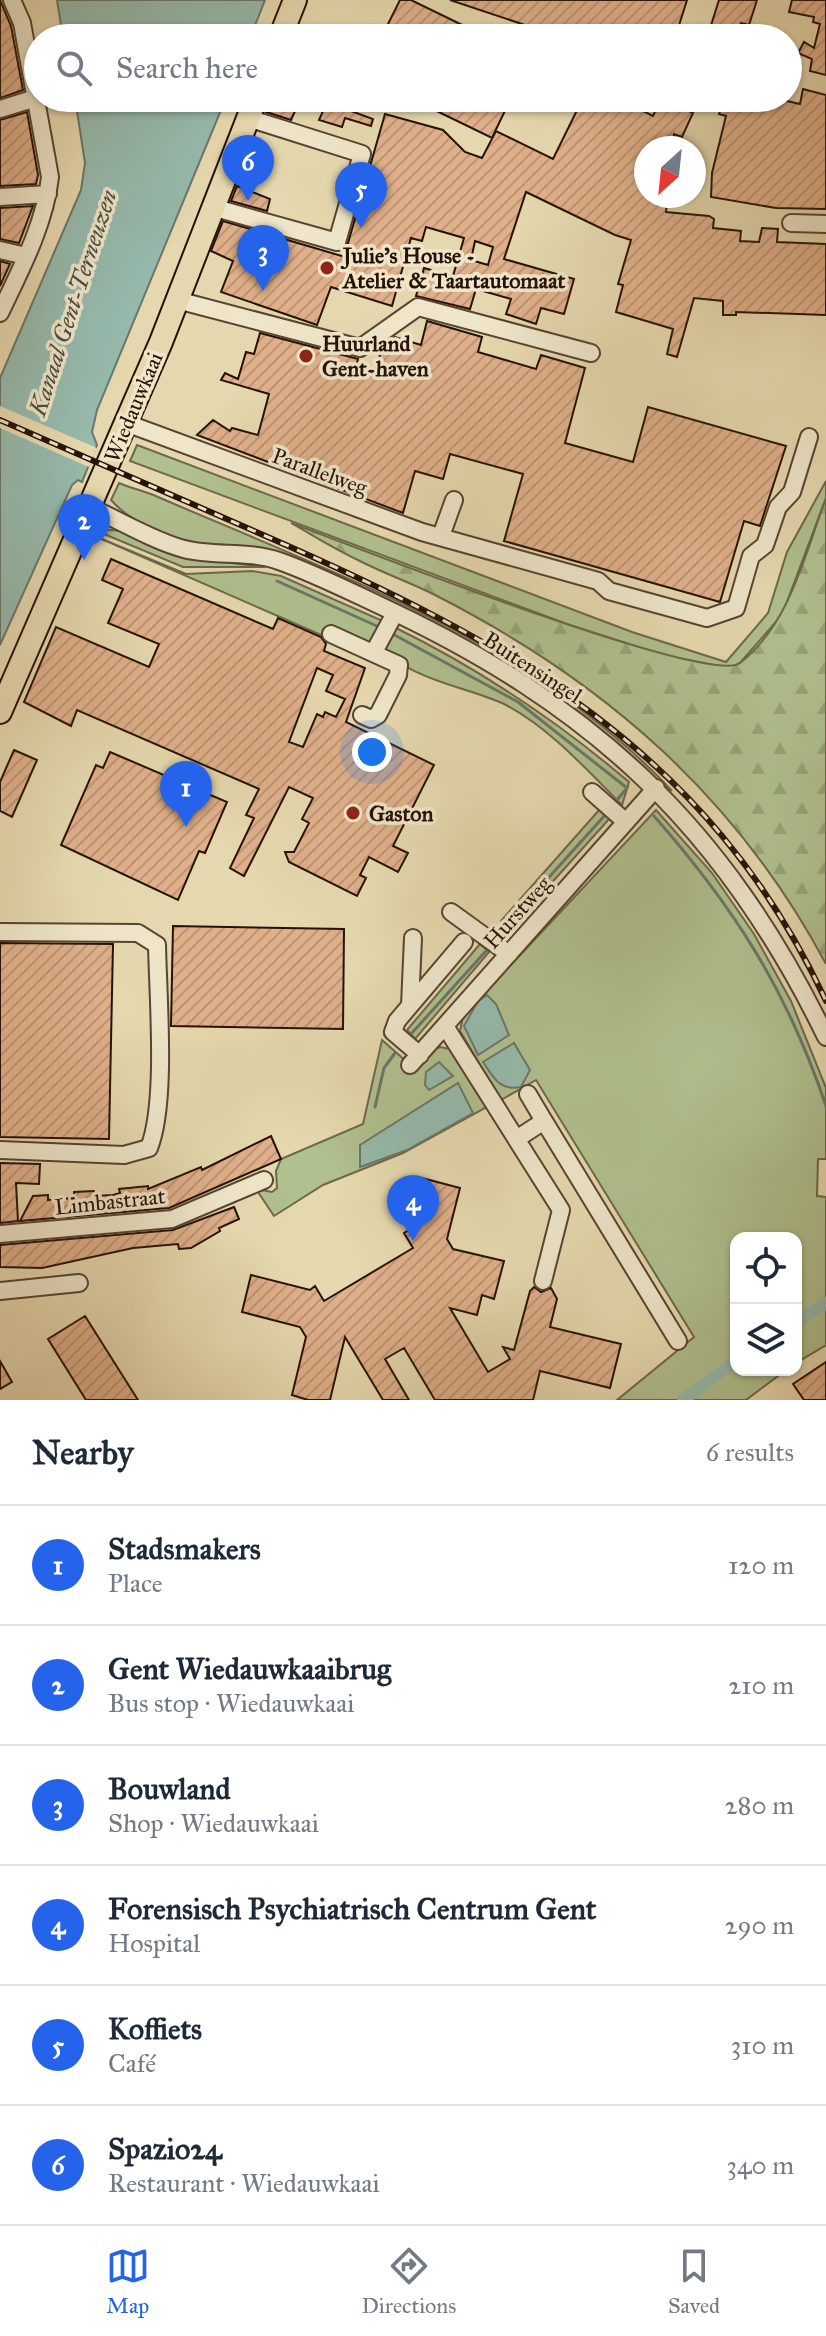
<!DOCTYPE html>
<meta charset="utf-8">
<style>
:root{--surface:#fff;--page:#f2f2f3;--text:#1f2937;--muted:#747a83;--line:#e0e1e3;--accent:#2563eb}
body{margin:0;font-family:"IM FELL Great Primer",serif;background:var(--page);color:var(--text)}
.controls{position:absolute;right:24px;bottom:24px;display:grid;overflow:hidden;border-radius:16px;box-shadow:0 2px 6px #0004}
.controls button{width:72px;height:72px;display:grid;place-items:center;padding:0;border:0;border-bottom:2px solid var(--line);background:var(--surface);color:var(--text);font:40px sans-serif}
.compass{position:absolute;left:634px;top:136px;width:72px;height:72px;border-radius:50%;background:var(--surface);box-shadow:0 2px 6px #0004;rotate:207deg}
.you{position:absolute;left:372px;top:752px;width:28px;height:28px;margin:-20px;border:6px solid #fff;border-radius:50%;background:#1a73e8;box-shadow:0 0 0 12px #1a73e833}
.badge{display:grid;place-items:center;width:52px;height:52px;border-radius:50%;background:var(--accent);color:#fff;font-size:26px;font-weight:700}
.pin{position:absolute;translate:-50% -66px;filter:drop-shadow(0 2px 4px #0008)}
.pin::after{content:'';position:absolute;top:42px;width:28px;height:24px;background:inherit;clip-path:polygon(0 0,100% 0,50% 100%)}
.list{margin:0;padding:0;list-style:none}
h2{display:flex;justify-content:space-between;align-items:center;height:104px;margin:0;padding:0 32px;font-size:34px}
h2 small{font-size:26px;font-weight:400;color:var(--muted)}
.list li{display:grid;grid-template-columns:52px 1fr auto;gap:24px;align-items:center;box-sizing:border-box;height:120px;padding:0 32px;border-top:2px solid var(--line)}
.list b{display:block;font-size:30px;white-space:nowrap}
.list p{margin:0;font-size:26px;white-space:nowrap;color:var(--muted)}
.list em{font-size:26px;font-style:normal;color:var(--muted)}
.icon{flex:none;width:44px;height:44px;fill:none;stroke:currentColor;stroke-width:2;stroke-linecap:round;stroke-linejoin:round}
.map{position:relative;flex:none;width:826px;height:1400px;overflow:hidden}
.search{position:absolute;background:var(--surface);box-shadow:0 2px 6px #0004;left:24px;right:24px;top:24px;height:88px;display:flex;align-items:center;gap:20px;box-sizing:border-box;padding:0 28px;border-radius:44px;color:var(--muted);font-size:30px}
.sheet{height:824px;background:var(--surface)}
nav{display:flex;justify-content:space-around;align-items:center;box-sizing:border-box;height:112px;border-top:2px solid var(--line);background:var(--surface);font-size:22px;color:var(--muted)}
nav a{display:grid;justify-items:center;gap:4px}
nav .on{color:var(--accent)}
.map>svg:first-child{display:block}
</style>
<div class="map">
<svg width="826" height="1400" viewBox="0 0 826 1400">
<defs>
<pattern id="forest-firs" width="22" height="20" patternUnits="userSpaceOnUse" patternTransform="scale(2)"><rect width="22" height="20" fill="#b0c08e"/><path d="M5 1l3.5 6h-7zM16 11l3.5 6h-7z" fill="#97a479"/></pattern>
<pattern id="building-hatch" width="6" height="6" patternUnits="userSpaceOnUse" patternTransform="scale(2)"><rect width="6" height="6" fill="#dfb089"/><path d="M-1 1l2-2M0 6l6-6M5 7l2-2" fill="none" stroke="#bf9675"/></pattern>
</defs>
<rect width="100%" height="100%" fill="#e6d8ae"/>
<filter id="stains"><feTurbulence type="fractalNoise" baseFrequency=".0025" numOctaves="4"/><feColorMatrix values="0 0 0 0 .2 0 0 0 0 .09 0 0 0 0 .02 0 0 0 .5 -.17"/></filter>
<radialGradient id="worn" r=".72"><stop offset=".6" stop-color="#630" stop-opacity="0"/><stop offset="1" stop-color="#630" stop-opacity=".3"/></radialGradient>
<path fill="#b0c08e" stroke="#6c694b" stroke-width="2" d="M137,445L632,632L726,662L768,613L787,552L826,481V498L782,615L740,663L729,668L663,655L567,624L130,461Z
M119,483C130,488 145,491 158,497C336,574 537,645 672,791L400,608L212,546C177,541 135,527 111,500Z
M100,529L121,531L192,558L265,567H183L99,532Z
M97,537L186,574L252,571L281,576L385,622L377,641L364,644L328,638Z
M394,627C480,669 556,720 629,782L622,805C587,770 550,728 506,705C473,688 399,678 383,644Z
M600,809L610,818L510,929L501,921Z
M656,810L712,873L754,934L791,1001L826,1088V1159H818L817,1196L826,1197V1345L796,1363V1238H736V1370H786L746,1400H617L694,1337L536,1080L501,1100L460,1031L463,1016Z
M480,944L489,952L415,1039L407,1030Z
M382,1040L406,1061L440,1047L450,1049L487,1107L403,1153L323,1185L274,1216L256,1189L272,1192L277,1188L276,1171L281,1159L363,1124Z"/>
<path fill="url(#forest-firs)" stroke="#6c694b" stroke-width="2" d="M826,498V964C736,796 605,682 437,596C412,583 385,574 360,561C336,550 314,536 291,523C348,544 709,687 740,663C790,624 805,554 826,498Z"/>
<path fill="#96baac" stroke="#6a776a" stroke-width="2" d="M57,0H265L250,38H63Z
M75,98H226L97,410L92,432L97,445L82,482L78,480L72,485L0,645V378L81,190L85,163Z
M487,995L496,1004L509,1035L478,1055L464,1026L478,1001Z
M514,1043L530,1070L521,1087C499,1091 494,1078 483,1062Z
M439,1062L453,1076L429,1090L425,1085L426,1072Z
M458,1083L473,1113L407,1150L360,1167V1145Z"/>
<path fill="#e6d8ae" d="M0,406L97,448L89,467L0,428Z"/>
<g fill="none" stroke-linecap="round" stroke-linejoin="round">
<path stroke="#6a776a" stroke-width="3" d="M277,581L379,627
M389,632L518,702L627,788L617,800
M654,816C734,907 787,990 826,1106
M506,925L606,814
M411,1034L486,951
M375,1107L384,1068L395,1053"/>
<path stroke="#96baac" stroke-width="12" d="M796,1322L826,1303
M683,1400L736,1361"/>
</g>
<path fill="url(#building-hatch)" stroke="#271208" stroke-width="2" fill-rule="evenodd" d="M0,0L11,26L23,90L0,98Z
M400,0H411L489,38H381Z
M450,0H687L675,38H564Z
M719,0H757L749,25L741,23L736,38H707Z
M792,0H826V75L810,71L812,59L798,53L804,42L814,48L820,24L813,22L814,17L789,12Z
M803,89L826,95V209L776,208L711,197L712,173L726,116L719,114L724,99L747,106L749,98H774L800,104Z
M271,98H301L291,120L266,112Z
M329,98H358L351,111L373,119L371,126L345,118L342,127L319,120Z
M410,98H511L492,138Z
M583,98H617L653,116L661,98L669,101L677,98L691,105L689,111L693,113L682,137L674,134L672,148H646V196H668L666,212L709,216L714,219L713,228L741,231L740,241L759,242L762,228L778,229L777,242L826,244V315L736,312V315H723V301L694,298L677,357L667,354L673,329L616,312L623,285L618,284L631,240L615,235L526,192L504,259L574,279L564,314L541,308L536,324L506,314L511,299L476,289L470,309L416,296L424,268L453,276L464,238L426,227L422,241L411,238L392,306L331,287L317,325L221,292L233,261L211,251L223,221L352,259L348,243L385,114L443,130L465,152L482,158L496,131L553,159ZM475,241L493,247L488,265L471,260Z
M27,112L38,175L36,184L0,186V120Z
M237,186L270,199L267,211L231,201Z
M33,206L19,243L0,239V208Z
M0,261L10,264L0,286Z
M427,321L482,337L478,352L536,369L541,355L585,368L565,443L633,462L648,407L786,446L760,526L744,521L720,602L504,541L523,474L450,454L443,479L415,471L403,513L197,435L213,420L230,431L232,428L258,435L269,394L221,380L225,373L238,379L246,352L254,354L260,333L358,359L356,367L375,372L383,345L395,337L421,345Z
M111,559L273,629L278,618L321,637L326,644L324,651L365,668L346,722L434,765L393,846L408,853L398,872L369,857L360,875L366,878L357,896L289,862L285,852H294L309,823L302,819L313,798L289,787L244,876L230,868L254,818L246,815L259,789L77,710L71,726L24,702L56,627L149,667L159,644L108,623L123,589L102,580ZM317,668L333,675L326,691L345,699L336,717L325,712L323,717L317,714L303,747L289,742Z
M14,750L37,760L12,817L0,811V782Z
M110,752L227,802L205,853L199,851L178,900L61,845L96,765L103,768Z
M173,926L344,929L343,1029L171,1026Z
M0,943L113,944L109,1139L0,1137Z
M271,1136L281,1159L169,1208L20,1221L33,1196L48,1195V1200L74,1198V1192L94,1191L95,1196L113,1195L120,1193L119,1189L148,1186V1189L201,1167L202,1170Z
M0,1163L40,1164L39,1184L16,1183L18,1221L0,1223Z
M422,1178L460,1188L447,1239L453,1249L504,1261L494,1299L482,1295L477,1315L450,1308L488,1372L510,1359L503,1347L514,1350L530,1291L534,1287L541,1292L551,1288L557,1299L550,1327L621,1344L610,1388L540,1371L533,1400H435L404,1348L385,1359L409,1400H383L345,1337L330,1400H308L292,1395L306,1337L300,1327L242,1312L251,1275L310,1290L315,1286L324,1301L413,1248L404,1233L409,1230Z
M234,1207L239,1219L219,1228L220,1231L191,1248L179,1249L178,1244L133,1248L42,1268L0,1267V1245L173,1230Z
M85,1316L138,1400H86L48,1339Z
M0,1361L12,1382L0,1389Z
M826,1362V1400H804L793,1384Z"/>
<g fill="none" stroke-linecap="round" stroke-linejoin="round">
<defs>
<path id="minor" d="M0,109L36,98
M0,197L48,194
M212,207L337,242L362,154L248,118
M791,223L826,224
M0,250L26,256
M177,300L360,348L418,307L591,353
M0,313C20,271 45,224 50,177L22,23L12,0
M126,423L422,532L598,581L609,591L707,618L736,608L751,556L765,545L778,507L792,492L809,437
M89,507C120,520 151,540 184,549C214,557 249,550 279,561C313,573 347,590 379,605C592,704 723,825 826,1037
M441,536L454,500
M331,634L399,665L398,675L378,715L371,719L362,715
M374,652L395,613
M592,792L626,822
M451,912L509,954
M0,932L138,933L157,945C158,998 167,1103 149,1148L124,1155L0,1150
M410,1005L413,938
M445,1026L561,1210L543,1281
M420,1055L393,1032L397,1021L464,942
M410,1065L656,788
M528,1094L544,1121
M518,1138L544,1121L678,1341
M0,1234L172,1219L264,1180
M0,1291L79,1283"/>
<path id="major" d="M280,38L295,0
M0,712L161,342L256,98"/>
</defs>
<use href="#minor" stroke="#574432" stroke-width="20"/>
<use href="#major" stroke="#271208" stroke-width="26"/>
<use href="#minor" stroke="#efe6ca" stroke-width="16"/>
<use href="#major" stroke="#e6d8ae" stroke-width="22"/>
<defs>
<path id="rail" d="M0,420C87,458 174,496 261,534C506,641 708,748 826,1001"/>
</defs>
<use href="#rail" stroke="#271208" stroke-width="6"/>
<use href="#rail" stroke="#efe6ca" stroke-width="3" stroke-dasharray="9" stroke-linecap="butt"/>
</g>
<g fill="#8f2418" stroke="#efe6ca" stroke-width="3">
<circle cx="327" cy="268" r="8"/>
<circle cx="306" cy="356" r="8"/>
<circle cx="353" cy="813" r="8"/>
</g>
<g text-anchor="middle" stroke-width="7" stroke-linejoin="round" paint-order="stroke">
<g font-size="22" font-weight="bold" fill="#271208" stroke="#efe6ca" text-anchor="start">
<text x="343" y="263">Julie's House -<tspan x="343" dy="25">Atelier &amp; Taartautomaat</tspan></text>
<text x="322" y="351">Huurland<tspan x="322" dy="25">Gent-haven</tspan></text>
<text x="369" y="821">Gaston</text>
</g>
<g font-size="22" fill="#271208" stroke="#efe6ca">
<text transform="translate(133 407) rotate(-67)" y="8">Wiedauwkaai</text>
<text transform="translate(320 471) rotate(20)" y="8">Parallelweg</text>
<text transform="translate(533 667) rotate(33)" y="8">Buitensingel</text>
<text transform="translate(517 912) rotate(-48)" y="8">Hurstweg</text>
<text transform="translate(110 1201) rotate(-6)" y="8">Limbastraat</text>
</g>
<g font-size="24" font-style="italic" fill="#4e4d41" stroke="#efe6ca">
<text transform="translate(73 303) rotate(-72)" y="8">Kanaal Gent-Terneuzen</text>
</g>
</g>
<rect width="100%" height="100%" filter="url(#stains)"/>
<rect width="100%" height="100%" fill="url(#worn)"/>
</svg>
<div class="controls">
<button><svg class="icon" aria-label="locate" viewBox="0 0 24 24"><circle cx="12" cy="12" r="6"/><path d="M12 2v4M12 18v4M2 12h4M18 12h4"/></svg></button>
<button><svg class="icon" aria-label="layers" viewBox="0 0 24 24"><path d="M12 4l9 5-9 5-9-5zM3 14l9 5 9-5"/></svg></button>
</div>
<svg class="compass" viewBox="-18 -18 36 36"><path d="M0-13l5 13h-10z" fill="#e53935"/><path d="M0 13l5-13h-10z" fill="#747a83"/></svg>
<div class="you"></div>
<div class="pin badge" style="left:186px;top:827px">1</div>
<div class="pin badge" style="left:84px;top:560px">2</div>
<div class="pin badge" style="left:263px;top:291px">3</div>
<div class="pin badge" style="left:413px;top:1241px">4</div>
<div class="pin badge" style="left:361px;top:228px">5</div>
<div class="pin badge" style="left:248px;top:201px">6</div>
<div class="search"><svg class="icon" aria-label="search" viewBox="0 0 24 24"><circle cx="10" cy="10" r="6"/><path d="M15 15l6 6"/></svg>Search here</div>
</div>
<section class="sheet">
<h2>Nearby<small>6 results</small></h2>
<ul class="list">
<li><span class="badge">1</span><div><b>Stadsmakers</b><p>Place</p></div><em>120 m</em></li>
<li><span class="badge">2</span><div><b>Gent Wiedauwkaaibrug</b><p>Bus stop · Wiedauwkaai</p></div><em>210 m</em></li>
<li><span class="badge">3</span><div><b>Bouwland</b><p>Shop · Wiedauwkaai</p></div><em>280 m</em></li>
<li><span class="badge">4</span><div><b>Forensisch Psychiatrisch Centrum Gent</b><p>Hospital</p></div><em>290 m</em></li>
<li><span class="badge">5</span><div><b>Koffiets</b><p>Café</p></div><em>310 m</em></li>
<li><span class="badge">6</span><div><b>Spazio24</b><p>Restaurant · Wiedauwkaai</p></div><em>340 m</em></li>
</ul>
</section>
<nav>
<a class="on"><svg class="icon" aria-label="map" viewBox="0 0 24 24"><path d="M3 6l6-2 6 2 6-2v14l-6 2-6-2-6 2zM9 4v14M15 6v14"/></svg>Map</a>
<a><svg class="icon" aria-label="directions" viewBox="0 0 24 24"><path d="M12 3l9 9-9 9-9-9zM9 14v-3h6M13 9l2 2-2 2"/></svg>Directions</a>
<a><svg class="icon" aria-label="saved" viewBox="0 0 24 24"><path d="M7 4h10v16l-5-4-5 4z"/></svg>Saved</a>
</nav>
